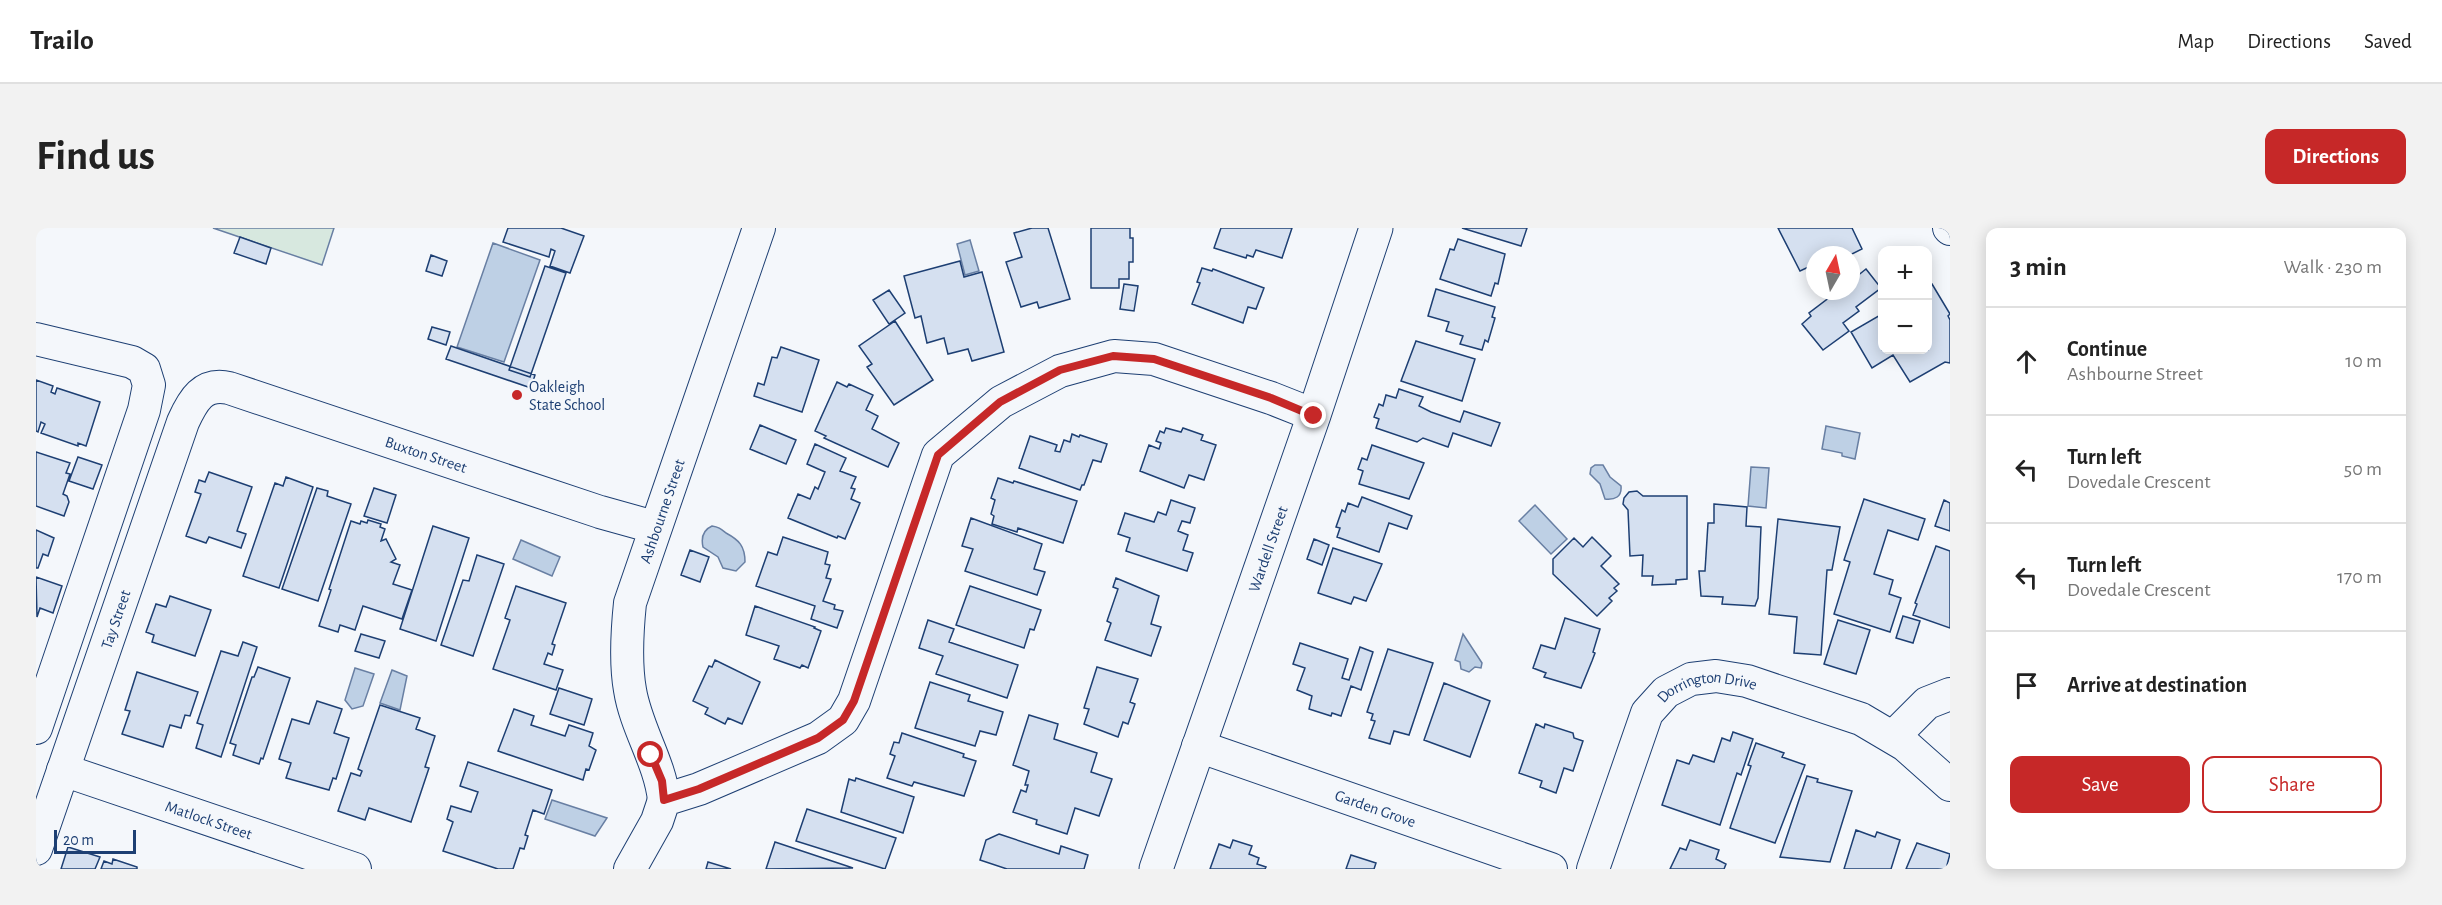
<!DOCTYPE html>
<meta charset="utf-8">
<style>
:root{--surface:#fff;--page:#f2f2f2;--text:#222;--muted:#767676;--line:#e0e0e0;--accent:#c62828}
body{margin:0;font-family:"Alegreya Sans",sans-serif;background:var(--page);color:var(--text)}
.controls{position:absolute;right:18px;top:18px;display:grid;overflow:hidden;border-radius:12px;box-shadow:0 3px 15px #0003}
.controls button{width:54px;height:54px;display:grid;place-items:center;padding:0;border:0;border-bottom:2px solid var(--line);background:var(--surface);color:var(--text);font:30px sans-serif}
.compass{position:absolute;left:1770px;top:18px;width:54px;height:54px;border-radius:50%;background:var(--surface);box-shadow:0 3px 15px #0003;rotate:9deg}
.scale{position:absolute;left:18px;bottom:15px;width:82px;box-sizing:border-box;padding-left:6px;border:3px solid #1d3f73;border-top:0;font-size:16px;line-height:21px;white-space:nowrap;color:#1d3f73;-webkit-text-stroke:4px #f4f7fb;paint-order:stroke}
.stop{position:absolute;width:18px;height:18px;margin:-14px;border:4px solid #c62828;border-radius:50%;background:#fff}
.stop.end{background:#c62828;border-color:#fff;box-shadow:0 2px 6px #0008}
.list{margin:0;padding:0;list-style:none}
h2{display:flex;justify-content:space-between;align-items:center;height:78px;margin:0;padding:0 24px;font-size:26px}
h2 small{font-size:20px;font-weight:400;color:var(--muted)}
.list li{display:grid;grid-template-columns:39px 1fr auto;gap:18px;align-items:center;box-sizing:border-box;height:108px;padding:0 24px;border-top:2px solid var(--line)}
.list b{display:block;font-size:22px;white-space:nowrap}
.list p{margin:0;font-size:20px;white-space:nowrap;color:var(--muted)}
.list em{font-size:20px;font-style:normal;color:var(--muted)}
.actions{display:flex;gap:12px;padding:18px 24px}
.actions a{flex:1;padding:14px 0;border:2px solid var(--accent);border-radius:12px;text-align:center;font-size:21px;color:var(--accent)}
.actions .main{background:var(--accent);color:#fff}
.icon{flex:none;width:33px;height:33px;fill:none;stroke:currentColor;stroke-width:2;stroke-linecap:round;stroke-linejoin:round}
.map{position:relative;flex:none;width:1914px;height:641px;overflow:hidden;border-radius:12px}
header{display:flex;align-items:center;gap:36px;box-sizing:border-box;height:84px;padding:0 30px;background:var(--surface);border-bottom:2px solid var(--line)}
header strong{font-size:28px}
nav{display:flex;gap:33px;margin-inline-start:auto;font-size:21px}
.intro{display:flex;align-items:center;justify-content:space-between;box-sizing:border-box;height:144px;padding:0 36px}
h1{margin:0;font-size:42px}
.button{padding:15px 27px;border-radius:12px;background:var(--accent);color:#fff;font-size:21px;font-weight:700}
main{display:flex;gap:36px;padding:0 36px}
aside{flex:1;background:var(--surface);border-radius:12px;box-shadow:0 3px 15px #0003}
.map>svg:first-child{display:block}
</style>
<header>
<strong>Trailo</strong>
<nav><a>Map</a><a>Directions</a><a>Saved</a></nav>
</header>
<div class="intro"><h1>Find us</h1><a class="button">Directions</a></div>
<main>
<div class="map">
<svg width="1914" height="641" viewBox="0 0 1914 641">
<rect width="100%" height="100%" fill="#f4f7fb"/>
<path fill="#d7e8df" stroke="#687fa3" stroke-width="1.5" d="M177,0H298L286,37Z"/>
<path fill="#bed0e5" stroke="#687fa3" stroke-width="1.5" d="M934,12L943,43L929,47L921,16Z
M457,15L504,32L468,134L421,119Z
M1790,198L1824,205L1819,231L1806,228V225L1786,221Z
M1559,237H1567L1574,249L1585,258C1586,269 1579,272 1569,271L1564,256L1554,246L1555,240Z
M1715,239L1733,240L1730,280L1712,278Z
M1499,277L1531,311L1515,326L1483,293Z
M676,298C683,299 685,301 690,305C703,312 709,318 709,334L700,343L687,340L682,329L667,319C665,310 667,302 676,298Z
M485,312L524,329L516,348L477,331Z
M1427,406L1446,435L1445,440L1439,439L1433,444L1425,441L1424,434L1419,432Z
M319,440L338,446L327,478L316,481L309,472Z
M356,442L371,448L364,482L344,475Z
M516,572L571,590L559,608L509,591Z"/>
<path fill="#d5e0f0" stroke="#1d3f73" stroke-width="1.5" d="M472,0H525L548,8L534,45L514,38L519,23L515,21L513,29L467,14Z
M996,0H1012L1034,71L1003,80L1001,74L985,79L970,34L986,29L978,5Z
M1055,0H1094V10H1097V34H1093V51H1083V60H1055Z
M1185,0H1256L1246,30L1220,22L1217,29L1211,27L1210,30L1178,20Z
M1426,0H1491L1485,18Z
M1742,0H1816L1826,21L1814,27H1779V36L1764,43Z
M204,9L235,20L230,36L198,25Z
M1422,11L1469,26L1462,56L1459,55L1455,68L1404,51L1414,21L1418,22Z
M395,27L411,33L406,48L390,43Z
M924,33L928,49L946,44L968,124L936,133L932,121L912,126L908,110L891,115L885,88L879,90L868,48Z
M509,38L530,45L494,149L473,142Z
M1166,40L1176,43L1177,41L1228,60L1220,81L1212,79L1207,95L1156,76L1164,55L1161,54Z
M1830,41L1845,60L1820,79L1823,83L1807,95L1813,103L1787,122L1766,96L1775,88L1773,85L1802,63H1815V53Z
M1088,56L1102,58L1098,83L1084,81Z
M1896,56L1914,86L1912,88L1914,92V135L1909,134L1874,154L1857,127L1836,140L1815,104L1846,86V122H1892V59Z
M1400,61L1459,79L1456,89L1459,90L1452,114L1449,112L1446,122L1424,116L1427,108L1410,103L1413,94L1392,88Z
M853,62L869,85L853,96L837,72Z
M859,93L897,152L858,177L831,139L836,136L823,118Z
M396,99L414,104L410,117L392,111Z
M1380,113L1439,131L1426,173L1365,153Z
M415,118L499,147L495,160L410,131Z
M745,119L783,132L766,184L718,168L722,155L728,157L736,129L741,130Z
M0,152L17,158L15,164L19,166L21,160L64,174L50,218L42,215V218L5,205L9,196L5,194L2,204L0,203Z
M801,154L811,159L813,156L837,167L830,182L842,188L836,201L863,215L852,239L788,210L790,208L779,203Z
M1363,161L1387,169L1383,178L1395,184L1424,194L1428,183L1464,195L1455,218L1417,205L1412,219L1387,210L1381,214L1340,200L1343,191L1338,189L1343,176L1347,178L1350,167L1360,170Z
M724,197L760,212L750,236L714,221Z
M1130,200L1145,204L1147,200L1167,207L1165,212L1180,217L1168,252L1153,247L1148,260L1104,243L1113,217L1123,221L1125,215L1120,213L1124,203L1128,205Z
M1036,206L1043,209L1044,207L1071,216L1065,234L1057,232L1048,257H1046L1044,262L983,240L994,208L1021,217L1019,223L1024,224L1028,212L1034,214Z
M779,216L810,230L804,243L820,249L815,260L819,261L815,271L824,275L809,311L802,308L801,310L752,290L762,266L774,271L779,259L782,261L789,244L771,236Z
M1336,217L1388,235L1373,271L1323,256L1327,243L1322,241L1326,230L1331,232Z
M0,224L34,235L30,245L34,246L27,266L31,268L33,274L28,288L0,278Z
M42,229L66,237L57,261L33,253Z
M173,244L216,259L201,303L210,306L205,320L173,309L170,315L150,308L165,266L159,264L163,252L169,254Z
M250,249L277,259L243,360L207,348L239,255L247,258Z
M962,250L977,255L978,253L1041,273L1027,315L982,300L981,304L956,296L958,288L955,286L959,272L955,270Z
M281,260L292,263L291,268L315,276L282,373L246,361Z
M338,260L360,267L351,295L328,288Z
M1601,263L1607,268H1651V351L1640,352V356L1616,357L1617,348H1606L1607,327L1594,328L1592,282L1587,276L1588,270L1593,264Z
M1326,269L1376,288L1371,301L1353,295L1343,324L1301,309L1304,300L1300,299L1306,282L1309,284L1312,275L1322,279Z
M1828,271L1889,291L1882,312L1852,302L1838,346L1857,352L1853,366L1865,370L1854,404L1798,386L1814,334L1808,332Z
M1135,272L1159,280L1154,295L1146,293L1142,303L1152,307L1147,322L1157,325L1151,343L1090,323L1094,310L1082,306L1089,285L1118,294L1122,284L1130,287Z
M1908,272L1914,275V303L1899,298Z
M1678,276L1711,279L1710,298L1725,299L1722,370L1719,378L1686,376L1687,369L1665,368L1663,343H1669L1672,295H1678Z
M935,290L1006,316L998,341L1009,344L1001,367L929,343L937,321L926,318Z
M1742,291L1804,299L1796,342H1791L1785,427L1758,425L1761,389L1733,386Z
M332,292L345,296L344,299L349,301L345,313L350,311L360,331L355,334L364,337L357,356L376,362L366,391L327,378L319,402L304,397L302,404L283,398L295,362L293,361L315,293L324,296L325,293L331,295Z
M397,298L433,310L400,413L364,401Z
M0,302L18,310L12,328L7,326L2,340H0Z
M747,309L792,324L789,336L794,337L790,350L795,351L787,373L799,377L798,381L807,383L801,400L775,391L779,378L720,358L732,324L741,327Z
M1556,309L1575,328L1565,338L1583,356L1578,360L1581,363L1573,370L1576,373L1561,388L1517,346V331L1538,310L1547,319Z
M1278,311L1293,317L1286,337L1271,331Z
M1900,318L1914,323V400L1877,387L1881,376L1879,375Z
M1297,320L1346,336L1330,373L1318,369L1315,376L1282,365Z
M654,322L673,329L664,354L645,347Z
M441,327L468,336L437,428L405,417L427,352L433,353Z
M0,349L26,358L17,385L4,380L1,389Z
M1080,350L1123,368L1115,396L1125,399L1115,428L1069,412L1075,395L1071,393L1082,361L1077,359Z
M480,358L530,375L516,416L519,417L516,427L512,425L508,436L527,442L520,462L457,441L474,392L469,390Z
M934,358L1005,382L998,402L994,401L988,420L920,397Z
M134,368L175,382L159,428L116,414L118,407L110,404L120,376L130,379Z
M719,378L779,399L778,400L785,403L772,440L766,437L764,440L738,431L743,418L710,407Z
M1867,388L1884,393L1877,415L1860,410Z
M1529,390L1564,401L1557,424L1559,425L1556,433L1545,460L1508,449L1510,445L1497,440L1505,417L1519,421Z
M892,392L918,401L913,414L982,437L971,470L900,446L907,428L883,420Z
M1802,392L1834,402L1820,446L1788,436Z
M325,406L349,413L343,430L319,423Z
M207,414L221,419L185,529L160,520L167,497L161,495L185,423L202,428Z
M1264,415L1312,431L1306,450L1313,452L1324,419L1337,424L1325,462L1315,458L1305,488L1296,485L1295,488L1273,481L1276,468L1261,462L1269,440L1257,436Z
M1352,421L1397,435L1373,507L1358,503L1354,516L1333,510L1339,493L1335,492L1337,486L1331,484Z
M679,432L724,454L706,496L692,490L689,496L669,486L672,480L657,473L673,438L676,439Z
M222,439L254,450L227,531L225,530L223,536L197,527L200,517L194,515L216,449H218Z
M1061,439L1102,451L1094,474L1099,476L1092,496L1087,494L1082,509L1048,496L1053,481L1048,480Z
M101,444L162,464L154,488L149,487L145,500L134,497L127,519L86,506L94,483L89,482Z
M894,454L934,467L932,473L967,484L960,507L944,503L939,518L879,500Z
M1408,455L1454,473L1434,529L1388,512Z
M523,460L556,471L548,497L514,486Z
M281,473L306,481L298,505L313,510L300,551L297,550L293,562L250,550L255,535L243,531L256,491L273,496Z
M344,477L384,490L380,501L399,508L389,539L393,540L375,594L333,580L329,592L302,583L315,545L324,548L326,543L322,541Z
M478,481L498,488L495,497L529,508L533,497L557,505L553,518L560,522L553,542L550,541L547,552L462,523Z
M993,487L1022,496L1018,511L1061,525L1055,544L1076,551L1063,588L1039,580L1031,606L1000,596L1001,592L977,584L985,562L990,564L992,557H989L993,543L977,537Z
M1500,496L1508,500L1509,496L1537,505L1538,510L1547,513L1537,543L1528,540L1520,565L1504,559L1506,553L1483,545Z
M1697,504L1717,511L1705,547L1701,545L1684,597L1626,577L1641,532L1653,536L1657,527L1678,534L1686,510L1694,513Z
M866,505L928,526L927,529L940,533L928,568L878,554L876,558L851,550L859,528L854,526L858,514L863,515Z
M1720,515L1748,525L1746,529L1769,537L1739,615L1694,600L1715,538L1712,537Z
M432,534L516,562L508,586L497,582L489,607L492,608L488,621L484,620L477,641H462L407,623L417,594L411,591L415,578L435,584L442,564L424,558Z
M1771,548L1782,551L1781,554L1816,563L1794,634L1744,629Z
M820,550L878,569L867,605L805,584L813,551L819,553Z
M771,581L860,610L849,641L760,613Z
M1820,602L1839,609L1841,604L1864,612L1855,641H1808Z
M963,606L1023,626L1025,618L1052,627L1048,641H971L944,632L950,612Z
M1197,612L1216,618L1213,626L1223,630L1221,636L1230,639L1229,641H1174L1183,616L1194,620Z
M1654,612L1683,622L1680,631L1690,636L1688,641H1634L1644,620L1650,622Z
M739,614L817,640L730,641Z
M1881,615L1914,626L1910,641H1870Z
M32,619L64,629L59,641H25Z
M1315,627L1340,635L1338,641H1310Z
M77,631L101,639V641H65L68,633L76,636Z
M672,634L695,641H670Z"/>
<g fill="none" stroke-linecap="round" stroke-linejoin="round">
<defs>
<g id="minor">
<path d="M1913,0L1914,1"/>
<path d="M0,111L96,134L108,141L113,157L108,182L0,500"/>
<path d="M1857,509L1891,475L1914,466"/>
<path id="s1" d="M1162,518L1515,641"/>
<path id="s2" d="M27,542L319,641"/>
<path id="s3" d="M628,572C624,534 600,500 594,462C589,434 591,404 594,375L723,0"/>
<path id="s4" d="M0,621L147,194C157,172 167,154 193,160L564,284L618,299"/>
<path d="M594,641L621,593L628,572L663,561L782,510L807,492L818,473L902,227L965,174L1024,143L1078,128L1118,131L1235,170L1278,187"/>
<path id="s5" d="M1557,641L1611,485L1630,464L1655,451L1680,448L1711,453L1825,491L1869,517L1914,557"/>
</g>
<g id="highway">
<path id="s6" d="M1120,641L1278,187L1340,0"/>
</g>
</defs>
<use href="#minor" stroke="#1d3f73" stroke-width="34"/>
<use href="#highway" stroke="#1d3f73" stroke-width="35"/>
<use href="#minor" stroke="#f4f7fb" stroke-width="32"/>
<use href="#highway" stroke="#f4f7fb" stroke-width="33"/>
</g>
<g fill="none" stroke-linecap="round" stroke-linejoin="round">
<path stroke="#c62828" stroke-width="8" d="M615,527L626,553L628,572L663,561L782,510L807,492L818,473L902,227L964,174L1024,142L1077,128L1118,131L1235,170L1278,188"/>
</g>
<circle fill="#c62828" stroke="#f4f7fb" stroke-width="2" cx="481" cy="167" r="6"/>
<g text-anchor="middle" stroke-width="4.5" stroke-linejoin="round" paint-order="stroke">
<g font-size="16" fill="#1d3f73" stroke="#f4f7fb" text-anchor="start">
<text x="493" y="164">Oakleigh<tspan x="493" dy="18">State School</tspan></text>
</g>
<g font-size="16" fill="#1d3f73" stroke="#f4f7fb">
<text dy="6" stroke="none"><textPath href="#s4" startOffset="723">Buxton Street</textPath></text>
<text dy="6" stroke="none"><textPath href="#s3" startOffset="300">Ashbourne Street</textPath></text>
<text dy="6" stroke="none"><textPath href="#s6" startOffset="339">Wardell Street</textPath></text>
<text dy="6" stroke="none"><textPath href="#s4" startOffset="243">Tay Street</textPath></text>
<text dy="6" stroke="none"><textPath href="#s5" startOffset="236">Dorrington Drive</textPath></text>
<text dy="6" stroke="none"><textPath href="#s1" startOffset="188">Garden Grove</textPath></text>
<text dy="6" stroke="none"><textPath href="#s2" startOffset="154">Matlock Street</textPath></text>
</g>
</g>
</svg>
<div class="controls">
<button>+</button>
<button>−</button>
</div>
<svg class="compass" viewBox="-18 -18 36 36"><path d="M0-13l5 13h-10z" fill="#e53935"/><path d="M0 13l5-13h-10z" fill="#767676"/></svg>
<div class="scale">20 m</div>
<div class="stop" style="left:615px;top:527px"></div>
<div class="stop end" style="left:1278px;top:188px"></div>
</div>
<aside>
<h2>3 min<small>Walk · 230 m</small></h2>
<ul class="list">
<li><svg class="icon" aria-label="ahead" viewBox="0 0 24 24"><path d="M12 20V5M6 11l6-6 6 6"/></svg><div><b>Continue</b><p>Ashbourne Street</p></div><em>10 m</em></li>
<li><svg class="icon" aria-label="left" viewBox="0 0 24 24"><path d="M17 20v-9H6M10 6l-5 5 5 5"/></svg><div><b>Turn left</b><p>Dovedale Crescent</p></div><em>50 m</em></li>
<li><svg class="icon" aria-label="left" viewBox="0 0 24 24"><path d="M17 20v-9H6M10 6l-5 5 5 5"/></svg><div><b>Turn left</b><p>Dovedale Crescent</p></div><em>170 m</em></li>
<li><svg class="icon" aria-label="arrive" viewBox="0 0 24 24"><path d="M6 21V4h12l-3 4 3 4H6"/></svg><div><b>Arrive at destination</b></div></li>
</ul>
<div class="actions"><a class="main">Save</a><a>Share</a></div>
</aside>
</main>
